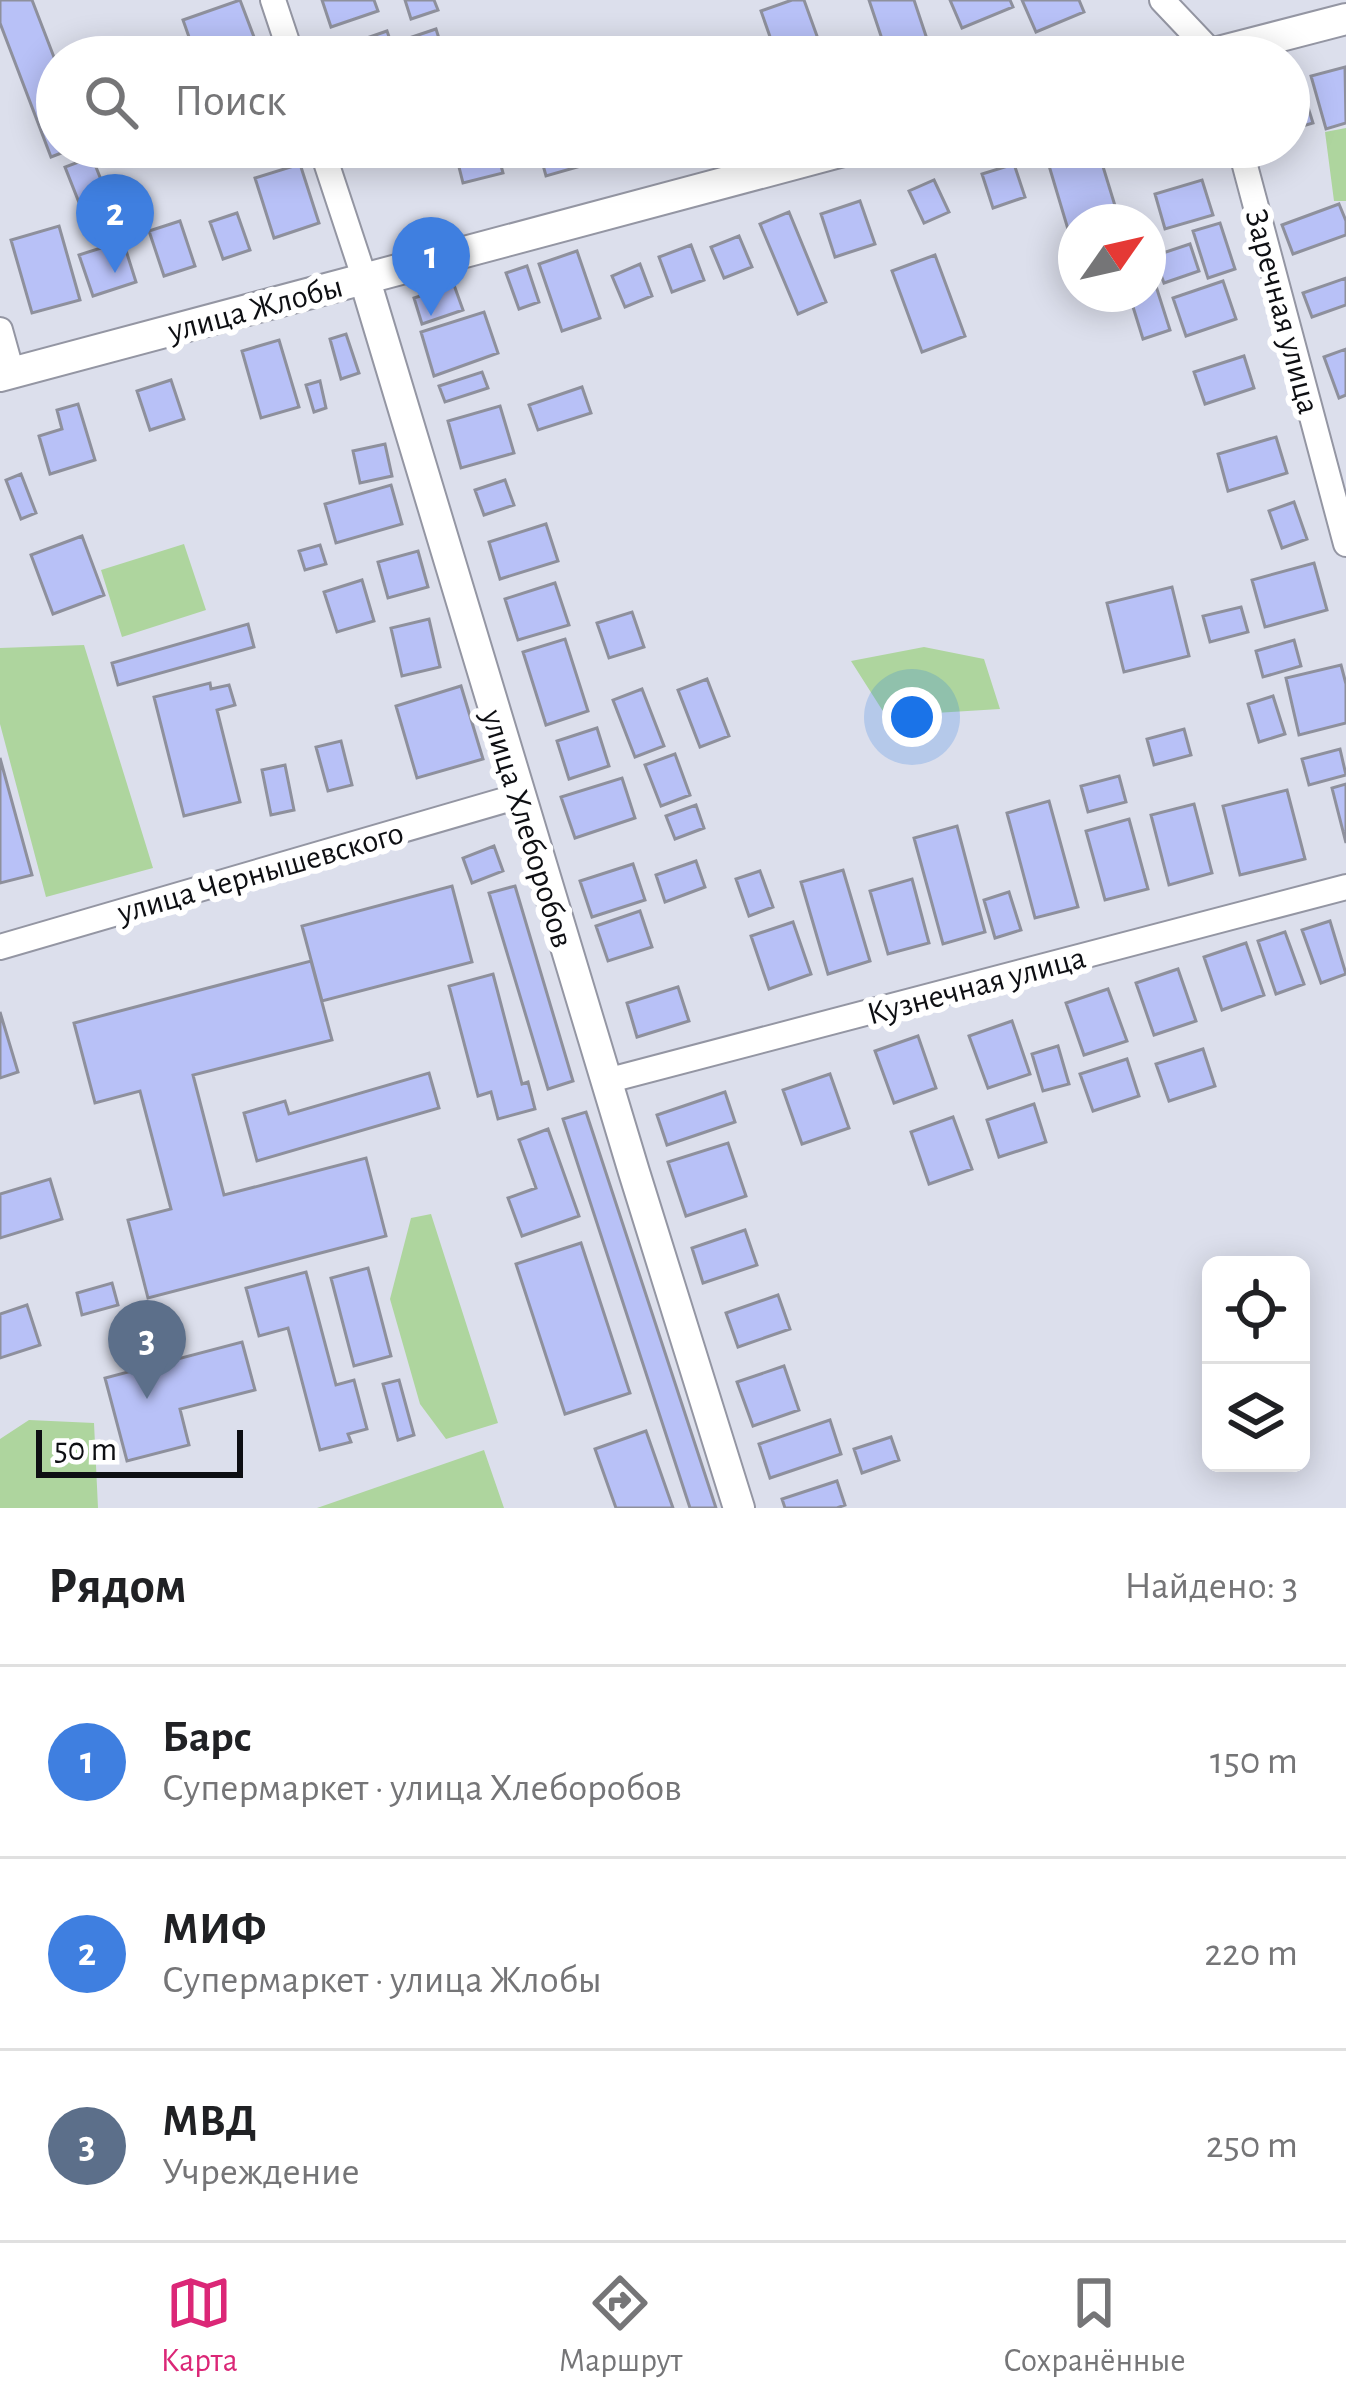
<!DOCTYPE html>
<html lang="ru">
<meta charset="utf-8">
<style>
:root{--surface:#fff;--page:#f2f2f2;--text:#202124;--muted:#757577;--line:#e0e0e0;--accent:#db2777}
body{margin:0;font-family:"Alegreya Sans",sans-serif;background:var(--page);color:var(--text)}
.controls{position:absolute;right:36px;bottom:36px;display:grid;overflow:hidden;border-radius:18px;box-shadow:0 6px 30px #0003}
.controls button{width:108px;height:108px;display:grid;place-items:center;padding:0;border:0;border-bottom:3px solid var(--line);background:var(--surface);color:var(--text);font:60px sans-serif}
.compass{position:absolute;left:1058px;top:204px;width:108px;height:108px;border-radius:50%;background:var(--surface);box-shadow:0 6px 30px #0003;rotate:56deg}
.scale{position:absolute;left:36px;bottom:30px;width:207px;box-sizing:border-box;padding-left:12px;border:6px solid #0e0f13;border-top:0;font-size:33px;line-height:42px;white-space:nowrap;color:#0e0f13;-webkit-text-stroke:9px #fff;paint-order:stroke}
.you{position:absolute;left:912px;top:717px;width:42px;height:42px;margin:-30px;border:9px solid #fff;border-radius:50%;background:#1a73e8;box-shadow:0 0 0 18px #1a73e833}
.badge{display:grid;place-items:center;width:78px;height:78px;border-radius:50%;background:var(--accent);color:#fff;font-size:39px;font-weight:700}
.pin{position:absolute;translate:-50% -99px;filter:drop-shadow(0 3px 6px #0008)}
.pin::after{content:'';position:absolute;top:63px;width:42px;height:36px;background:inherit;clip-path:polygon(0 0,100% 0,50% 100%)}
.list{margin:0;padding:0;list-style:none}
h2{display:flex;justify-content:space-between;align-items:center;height:156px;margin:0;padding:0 48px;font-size:51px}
h2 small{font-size:39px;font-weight:400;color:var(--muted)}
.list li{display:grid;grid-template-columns:78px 1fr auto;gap:36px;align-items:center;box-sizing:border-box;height:192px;padding:0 48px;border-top:3px solid var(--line)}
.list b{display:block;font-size:45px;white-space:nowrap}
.list p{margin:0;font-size:39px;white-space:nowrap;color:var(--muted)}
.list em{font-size:39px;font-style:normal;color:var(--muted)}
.icon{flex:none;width:66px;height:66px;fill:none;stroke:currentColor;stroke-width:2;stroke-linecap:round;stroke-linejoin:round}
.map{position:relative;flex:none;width:1346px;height:1508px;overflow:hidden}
.search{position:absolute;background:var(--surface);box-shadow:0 6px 30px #0003;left:36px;right:36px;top:36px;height:132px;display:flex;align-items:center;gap:30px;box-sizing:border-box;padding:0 42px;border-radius:66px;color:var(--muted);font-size:45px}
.sheet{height:732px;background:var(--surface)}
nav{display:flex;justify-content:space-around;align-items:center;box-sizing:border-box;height:168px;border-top:3px solid var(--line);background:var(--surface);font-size:33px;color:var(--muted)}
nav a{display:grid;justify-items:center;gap:6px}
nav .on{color:var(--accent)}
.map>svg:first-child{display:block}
</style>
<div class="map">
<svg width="1346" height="1508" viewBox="0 0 1346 1508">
<rect width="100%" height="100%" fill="#dcdfec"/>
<path fill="#aed59e" d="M1346,128V201H1334L1325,132Z
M184,544L206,610L122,637L101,570Z
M84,645L153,868L46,897L0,724V648Z
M924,647L984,659L1000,709L886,716L851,661Z
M431,1214L498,1423L446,1439L420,1404L390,1299L411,1218Z
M29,1420L94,1423L98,1508H0V1439Z
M484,1450L504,1508H317Z"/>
<path fill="#b8c1f7" stroke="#8e909c" stroke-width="3" d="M0,0H32L57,65V147H77L51,157L0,23Z
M240,0L257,45L226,57H196L183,20Z
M322,0H374L378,11L331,27Z
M405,0H434L438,10L411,19Z
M792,0H804L817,36L775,51L761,11Z
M869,0H914L933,57H888Z
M950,0H1010L1013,7L962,28Z
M1022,0H1079L1084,12L1036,32Z
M436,29L443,51L426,57H415L409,38Z
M387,31L396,57H345L341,47Z
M865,40L870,57H835L833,50Z
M760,46L764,57H730Z
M1345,67L1346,123L1326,129L1311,76Z
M1300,82L1313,123L1289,130V86Z
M212,147H254L217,160Z
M454,147H496L503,173L463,183Z
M538,147H583L588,164L546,176Z
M1050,147H1097L1120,222H1076V256L1044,149Z
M1161,147H1193L1194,148L1163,156Z
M92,157L107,195L80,205L65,167Z
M300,164L319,223L274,238L255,178Z
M1014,164L1025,197L993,208L982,174Z
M934,180L949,212L924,223L909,191Z
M1202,180L1213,215L1165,229L1155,194Z
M860,201L875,244L835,257L821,214Z
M1339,204L1346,221V235L1293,254L1282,225Z
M789,212L826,302L798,314L760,224Z
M237,213L250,250L223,259L210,222Z
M180,221L195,266L164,276L149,231Z
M1220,223L1235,269L1208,278L1193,231Z
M59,226L80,300L32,313L11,240Z
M739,236L752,267L724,278L711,247Z
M123,241L136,282L93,296L79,255Z
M1190,244L1199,271L1164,283L1154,256Z
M691,245L704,280L672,292L659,257Z
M577,251L600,318L562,331L539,264Z
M935,255L965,336L922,352L892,271Z
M640,264L652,296L625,307L612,276Z
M527,266L539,302L519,309L506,273Z
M1346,278V305L1312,317L1303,293Z
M1223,281L1236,319L1186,336L1173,298Z
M1155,283L1170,330L1143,339L1129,294H1148V286Z
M454,285L463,310L422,324L414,298Z
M484,312L498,353L434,376L421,332Z
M346,334L359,373L341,379L330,339Z
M279,340L299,407L261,418L242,351Z
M1346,349V395L1339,398L1324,357Z
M1244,356L1254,388L1205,404L1194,372Z
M482,372L488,388L445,402L439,386Z
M171,380L184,419L150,430L137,391Z
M320,381L326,408L314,412L306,385Z
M582,387L591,413L538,430L529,405Z
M78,404L95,460L50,474L39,436L62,429L57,410Z
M500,406L514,453L461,468L448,421Z
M1276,437L1287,473L1228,491L1218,454Z
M385,444L392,476L360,483L353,451Z
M21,474L36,513L21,519L6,480Z
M505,480L514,505L484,515L475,490Z
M391,485L402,524L336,543L325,504Z
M1294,502L1307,539L1282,548L1269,511Z
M546,524L558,561L500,579L489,542Z
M82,536L104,595L53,614L31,555Z
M320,545L326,564L305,570L299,551Z
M418,551L428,587L388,598L378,562Z
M1314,563L1327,610L1265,627L1252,580Z
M362,580L374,621L337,632L324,592Z
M555,583L569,625L518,640L505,599Z
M1172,587L1189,656L1124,672L1107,603Z
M1241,607L1248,632L1210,642L1203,616Z
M632,612L644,647L609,658L597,623Z
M429,619L440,667L402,676L391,628Z
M248,624L254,647L118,685L112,663Z
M565,639L588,711L546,725L523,652Z
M1294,640L1301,666L1263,677L1256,651Z
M1341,665L1346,684V723L1299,735L1286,678Z
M707,679L729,736L700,747L678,690Z
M210,683L211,689L229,685L235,705L217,710L240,802L184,816L154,697Z
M461,686L483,759L417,778L396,706Z
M642,689L664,746L635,757L613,700Z
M1273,696L1285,734L1259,742L1248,704Z
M597,728L609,766L569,779L557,741Z
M1184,729L1191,755L1154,765L1147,739Z
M341,741L352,785L328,791L316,747Z
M1340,749L1346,775L1309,785L1302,759Z
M675,754L690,795L661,806L645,765Z
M0,758L32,875L0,883Z
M285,765L294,810L271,815L262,770Z
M1119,776L1126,802L1088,812L1081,786Z
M622,778L635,818L575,838L561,797Z
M1346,784V843L1332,788Z
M1287,790L1305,859L1240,875L1223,806Z
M1049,801L1078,907L1035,918L1007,813Z
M1194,804L1212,873L1169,885L1151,815Z
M696,805L704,828L675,839L666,816Z
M1129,819L1148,889L1105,900L1086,831Z
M957,826L985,932L943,944L914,838Z
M494,846L503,871L472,883L463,858Z
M696,861L705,887L665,902L656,875Z
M633,864L645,900L592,917L580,881Z
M843,870L870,961L828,974L801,882Z
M760,871L773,907L749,916L736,879Z
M912,879L929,943L888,954L870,891Z
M452,886L472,962L322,1001L302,926Z
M515,886L573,1081L548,1089L489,893Z
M1009,892L1021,930L995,938L984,900Z
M640,911L652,947L608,961L596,926Z
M1330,921L1346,974L1321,983L1302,930Z
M793,922L811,974L769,989L751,936Z
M1285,932L1304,984L1276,994L1258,941Z
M1246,943L1264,995L1222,1010L1204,957Z
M311,961L332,1040L193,1075L224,1195L366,1158L386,1236L148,1298L128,1220L171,1209L140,1091L95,1103L74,1023Z
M1178,969L1196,1021L1154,1035L1136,983Z
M493,974L522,1084L528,1082L535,1109L498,1119L491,1092L478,1096L449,986Z
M678,987L689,1021L637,1037L627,1003Z
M1108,989L1127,1041L1084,1055L1066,1003Z
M0,1012L18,1072L0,1078Z
M1012,1021L1030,1074L988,1088L969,1036Z
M918,1036L936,1088L894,1103L875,1051Z
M1058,1046L1069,1084L1043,1091L1032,1054Z
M1203,1049L1215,1086L1169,1101L1156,1064Z
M1127,1059L1139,1096L1093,1111L1080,1074Z
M429,1073L439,1108L257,1161L244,1113L285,1101L289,1114Z
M830,1074L849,1128L802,1144L783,1090Z
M725,1092L735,1122L667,1145L657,1115Z
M1034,1104L1046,1142L999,1157L987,1120Z
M586,1112L716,1508H690L563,1119Z
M953,1117L972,1169L929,1184L911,1132Z
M548,1129L579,1216L522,1236L508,1198L536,1188L519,1140Z
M728,1143L746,1196L686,1216L668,1162Z
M50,1179L62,1219L0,1238V1194Z
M745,1230L757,1265L703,1283L692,1248Z
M581,1243L630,1393L565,1414L516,1264Z
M368,1268L391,1356L354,1366L331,1278Z
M306,1272L336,1385L354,1380L367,1429L348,1434L351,1442L320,1450L288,1328L259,1336L246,1288Z
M112,1283L118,1305L82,1315L77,1293Z
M778,1295L790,1329L738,1347L726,1313Z
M27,1305L40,1345L0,1358V1314Z
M242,1342L255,1390L180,1409L189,1445L127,1461L105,1378Z
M784,1366L799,1410L753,1426L737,1382Z
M399,1380L414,1435L398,1440L383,1384Z
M830,1420L841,1454L770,1478L759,1444Z
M646,1431L673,1508H616L595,1449Z
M891,1437L899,1460L862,1473L854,1449Z
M837,1481L845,1505L837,1508H785L782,1499Z"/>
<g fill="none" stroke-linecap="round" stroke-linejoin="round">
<defs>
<path id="minor" d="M273,0L292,57
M1162,0L1216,57
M321,147L364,277
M1240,147L1346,544
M0,330L12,373
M0,947L519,796
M606,1081L1346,887"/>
<path id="tertiary" d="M1199,57L1346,19
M364,277L634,1172L739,1508
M0,376L858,147"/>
</defs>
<use href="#minor" stroke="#9496a3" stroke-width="28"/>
<use href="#tertiary" stroke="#9496a3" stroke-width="34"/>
<use href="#minor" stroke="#fff" stroke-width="24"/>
<use href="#tertiary" stroke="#fff" stroke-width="30"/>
</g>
<g text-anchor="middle" stroke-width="12" stroke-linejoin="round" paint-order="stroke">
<g font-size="33" fill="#0e0f13" stroke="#fff">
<text transform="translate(255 307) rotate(-15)" y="12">улица Жлобы</text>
<text transform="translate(1284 311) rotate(75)" y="12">Заречная улица</text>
<text transform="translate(529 828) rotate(73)" y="12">улица Хлеборобов</text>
<text transform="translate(260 871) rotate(-16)" y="12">улица Чернышевского</text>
<text transform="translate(976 984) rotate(-15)" y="12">Кузнечная улица</text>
</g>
</g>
</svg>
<div class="controls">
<button><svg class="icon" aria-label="locate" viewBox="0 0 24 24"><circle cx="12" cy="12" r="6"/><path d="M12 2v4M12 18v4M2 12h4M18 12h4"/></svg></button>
<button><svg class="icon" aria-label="layers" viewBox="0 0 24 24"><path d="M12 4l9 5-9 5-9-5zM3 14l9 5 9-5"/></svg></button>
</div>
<svg class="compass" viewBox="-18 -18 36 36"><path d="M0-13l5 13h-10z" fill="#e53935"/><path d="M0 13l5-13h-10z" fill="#757577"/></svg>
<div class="scale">50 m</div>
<div class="you"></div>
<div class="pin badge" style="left:431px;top:316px;background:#3f7fe0">1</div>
<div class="pin badge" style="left:115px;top:273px;background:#3f7fe0">2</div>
<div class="pin badge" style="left:147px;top:1399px;background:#5c6f8a">3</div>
<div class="search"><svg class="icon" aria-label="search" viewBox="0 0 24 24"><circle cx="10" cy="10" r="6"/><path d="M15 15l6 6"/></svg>Поиск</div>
</div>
<section class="sheet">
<h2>Рядом<small>Найдено: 3</small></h2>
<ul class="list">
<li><span class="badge" style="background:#3f7fe0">1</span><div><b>Барс</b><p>Супермаркет · улица Хлеборобов</p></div><em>150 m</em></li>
<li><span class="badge" style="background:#3f7fe0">2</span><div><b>МИФ</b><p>Супермаркет · улица Жлобы</p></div><em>220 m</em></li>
<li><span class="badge" style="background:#5c6f8a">3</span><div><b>МВД</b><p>Учреждение</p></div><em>250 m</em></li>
</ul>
</section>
<nav>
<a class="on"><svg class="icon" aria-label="map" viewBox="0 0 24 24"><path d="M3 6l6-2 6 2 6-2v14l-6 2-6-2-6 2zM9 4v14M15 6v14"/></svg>Карта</a>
<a><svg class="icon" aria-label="directions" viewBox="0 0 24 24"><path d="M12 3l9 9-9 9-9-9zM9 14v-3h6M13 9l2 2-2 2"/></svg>Маршрут</a>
<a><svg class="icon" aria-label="saved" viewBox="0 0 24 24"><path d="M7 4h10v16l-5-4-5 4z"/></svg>Сохранённые</a>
</nav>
